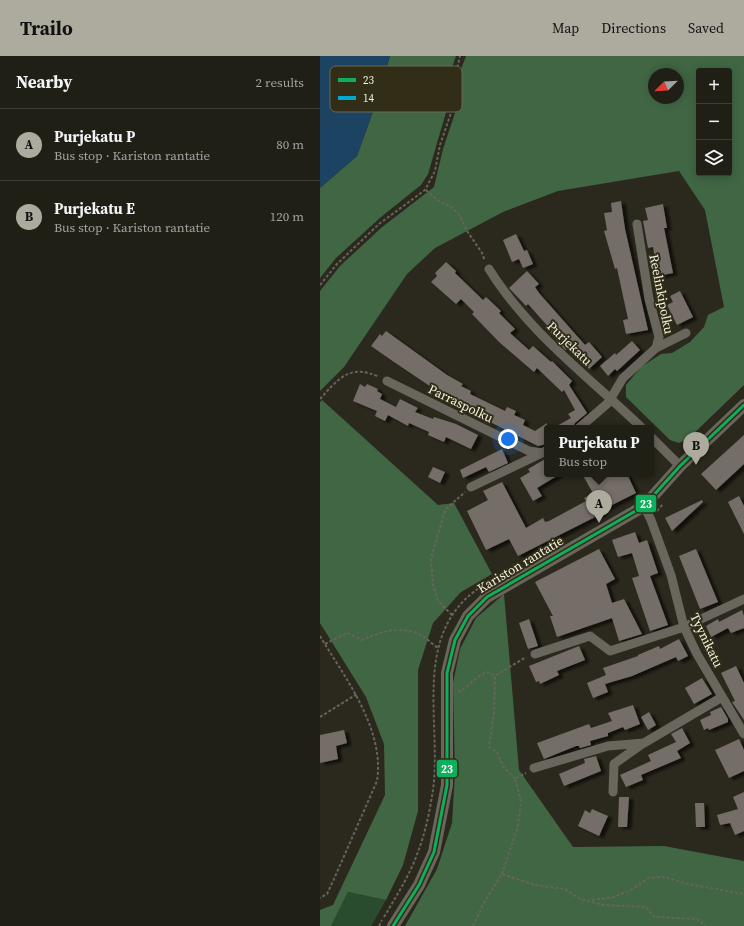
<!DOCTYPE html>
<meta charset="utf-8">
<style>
:root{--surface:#201f16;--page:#2d2c23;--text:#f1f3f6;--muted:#a2a2a1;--line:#3d3d35;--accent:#adab9e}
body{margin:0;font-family:"Source Serif 4",serif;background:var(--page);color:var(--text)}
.controls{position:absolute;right:12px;top:12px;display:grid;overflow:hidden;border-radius:4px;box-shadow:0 2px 10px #0003}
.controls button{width:36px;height:36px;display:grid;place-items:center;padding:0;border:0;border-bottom:1px solid var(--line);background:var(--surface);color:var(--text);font:20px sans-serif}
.compass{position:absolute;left:328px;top:12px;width:36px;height:36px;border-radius:50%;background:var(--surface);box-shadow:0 2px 10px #0003;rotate:246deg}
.you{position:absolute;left:188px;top:383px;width:14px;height:14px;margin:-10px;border:3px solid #fff;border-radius:50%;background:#1a73e8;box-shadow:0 0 0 6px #1a73e833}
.badge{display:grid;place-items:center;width:26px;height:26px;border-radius:50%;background:var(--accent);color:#111;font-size:13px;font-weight:700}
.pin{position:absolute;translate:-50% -33px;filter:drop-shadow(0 1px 2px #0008)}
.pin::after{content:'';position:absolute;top:21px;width:14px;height:12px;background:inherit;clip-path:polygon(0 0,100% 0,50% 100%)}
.popup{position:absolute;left:224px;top:369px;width:110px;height:52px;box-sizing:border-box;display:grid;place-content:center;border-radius:4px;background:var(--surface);filter:drop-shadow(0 1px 3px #0005);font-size:13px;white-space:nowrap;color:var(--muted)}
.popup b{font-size:15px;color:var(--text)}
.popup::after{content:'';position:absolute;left:50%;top:100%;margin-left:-8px;border:8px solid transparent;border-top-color:var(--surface)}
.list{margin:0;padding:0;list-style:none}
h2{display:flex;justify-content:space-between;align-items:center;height:52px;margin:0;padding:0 16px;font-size:17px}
h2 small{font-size:13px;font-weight:400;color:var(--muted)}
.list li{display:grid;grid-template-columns:26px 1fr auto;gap:12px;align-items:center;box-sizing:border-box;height:72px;padding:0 16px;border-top:1px solid var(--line)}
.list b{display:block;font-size:15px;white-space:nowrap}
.list p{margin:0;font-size:13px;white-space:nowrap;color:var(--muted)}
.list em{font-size:13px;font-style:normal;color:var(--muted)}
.icon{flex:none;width:22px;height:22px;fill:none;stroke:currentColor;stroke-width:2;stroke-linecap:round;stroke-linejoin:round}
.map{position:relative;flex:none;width:424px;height:870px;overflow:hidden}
header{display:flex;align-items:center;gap:24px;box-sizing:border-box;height:56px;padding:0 20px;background:var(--accent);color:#111}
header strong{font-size:19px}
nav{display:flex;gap:22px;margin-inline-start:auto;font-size:14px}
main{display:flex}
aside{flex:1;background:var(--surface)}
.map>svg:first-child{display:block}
</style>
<header>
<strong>Trailo</strong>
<nav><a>Map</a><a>Directions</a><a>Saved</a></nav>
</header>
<main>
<aside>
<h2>Nearby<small>2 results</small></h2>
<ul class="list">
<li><span class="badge">A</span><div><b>Purjekatu P</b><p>Bus stop · Kariston rantatie</p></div><em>80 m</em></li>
<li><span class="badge">B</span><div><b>Purjekatu E</b><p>Bus stop · Kariston rantatie</p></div><em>120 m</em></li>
</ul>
</aside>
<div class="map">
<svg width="424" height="870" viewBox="0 0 424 870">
<defs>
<filter id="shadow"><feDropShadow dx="4.5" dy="2.5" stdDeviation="1" flood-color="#0009"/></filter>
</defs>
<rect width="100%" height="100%" fill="#2b291d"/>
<path fill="#284c2d" d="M28,836L66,844L51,870H11Z"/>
<path fill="#406644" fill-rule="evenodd" d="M70,0H136L130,17L127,53L108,118L101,129L61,161L16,202L0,222V132L37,100L56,47Z
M146,0H424V329L369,382L359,387L350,384L306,341V329L321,311L341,298L352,297L370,286L384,271L388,259L404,251L385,154L359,115L238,135L183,156L115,192L87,218L24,311L0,335V235L20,210L61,172L114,131L123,93L135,57L140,16ZM379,15H409V117H379ZM334,18H358V42H334Z
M2,344L118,449L134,447L172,518L141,536L113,567L98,614V755L83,809L66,844L28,836L11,870H0V854L13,849L65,739L64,688L46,641L0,567V346Z
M184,538L199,714L253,791L344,790L424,805V870H85L117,813L132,767L135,718L133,627L140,593L156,562Z"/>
<path fill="#1c4361" d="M0,0H70L56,47L37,100L0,132Z"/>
<path fill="#746d67" filter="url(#shadow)" d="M301,145L305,173L328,274L306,278L303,264L308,263L303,240L297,212L295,213L284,175L287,174L284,157L292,156L291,147Z
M343,148L347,172H344L353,217L338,220L333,191L328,192L323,165L328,164L325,152Z
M196,178L204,195L207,194L213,208L203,212L199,203L192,206L183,184Z
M126,206L136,215L135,217L163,244L166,241L181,255L179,257L195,273L190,277L209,294L213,290L231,306L232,305L252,325L249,329L267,357L255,367L253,372H233L251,362L248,358L255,354L244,334L242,336L217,312L214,316L179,286L152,258L154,256L141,243L136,248L111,226L117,220L115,217Z
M207,215L219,228L215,231L219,237L265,289L269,286L282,301L269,313L250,291L245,294L230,276L232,275L208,248L206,250L189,232Z
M360,235L373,261L357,269L347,249L353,246L350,240Z
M66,275L127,319L143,328L141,330L151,335L150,338L185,355L187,351L196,355L194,359L205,364L203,369L215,375L227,367V388L218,390L144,353L74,306L51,290L60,278L62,280Z
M312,285L320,294L297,315L295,313L288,320L280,310L295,297L296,299Z
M40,328L45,331L47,328L58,333L57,335L62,338L60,343L76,351L80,343L98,352L95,356L113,363L114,361L136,368L158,379L151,393L126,381L124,386L108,379L109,376L89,367L88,370L68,359L65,365L55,360L57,355L33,345Z
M424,379V408L396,434L381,418Z
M182,393L188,407L169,416L166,411L143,422L140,414Z
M227,402V418H240L217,432L222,440L213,445L200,422L210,416L208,413Z
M113,411L125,416L120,427L108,421Z
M262,418H287L289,421L295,418H307L316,437L282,454L283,457L198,500L189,483L166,494L147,455L168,444L163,435L182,426L206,472L223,462L225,466L229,465L266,445L264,442L273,437Z
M419,440L424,450V478L408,446Z
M382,444L383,446L352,475L345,462Z
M315,476L319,487L327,484L338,517L330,520L348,569L330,575L312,522L319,520L312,497L298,501L292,484Z
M279,493L295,523L286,528L292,547L304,543L322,578L299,585L292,562L237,581L230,560H233L215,526Z
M376,493L398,546L380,553L359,500Z
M422,554L424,560V572L411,577L408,572L391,581L386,570L398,563L399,566Z
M209,563L218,590L208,593L199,567Z
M359,583L368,600L358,605L356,601L312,620L285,628L288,636L273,642L267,627L286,619L283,612L318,600V599L339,590L340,593Z
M259,590L265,604L237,615L239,619L220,628L219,625L216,626L209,610Z
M416,610L424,627V664L412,646L415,645L401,617Z
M382,622L392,638L374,648L365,632Z
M313,649L320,668L305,674L303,671L288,677V680L270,685L271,689L260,692L259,690H256L224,703L217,687L269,668L271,672L292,665L288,657Z
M401,651L408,663V666L389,674L388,672L384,674L380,664L391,659L390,656Z
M329,656L336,669L328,674L321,661Z
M362,672L370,687L357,695L361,702L321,719L323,724L306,731L300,719L331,705L328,699L356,686L351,678Z
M24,674L27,687L16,690L18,703L0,707V679Z
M419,683L424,694V715L409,722L395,694Z
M276,700L281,715L244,730L239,718L265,707L264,703Z
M424,736V775L415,779L410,767L400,769L397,759L418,753L413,741Z
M299,741H309L307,771H298Z
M375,747H384L385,771H376Z
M272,753L288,760L279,780L258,770L265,754L270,757Z"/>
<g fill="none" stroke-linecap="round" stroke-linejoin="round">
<path stroke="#66645b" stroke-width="2" stroke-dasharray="3 2" stroke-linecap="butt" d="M106,134L117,144L133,152L140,160L147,175L162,197L165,205
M0,229L17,208L59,168L105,134L115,115L120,89L132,54L135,22L140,0
M0,343C18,323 30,307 59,321
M337,455L343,448
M132,559L118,545L113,529L111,503L125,454L145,436
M0,580C25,622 65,673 57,725L14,823L7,838L0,842
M5,588L27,577L42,584C59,576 78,570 97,577C104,580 111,587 118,592
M138,636C149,631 156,619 168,616L175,620
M0,661L37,638
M195,723L183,710L177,696L169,691L174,657L175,620L206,601
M182,818L198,770L201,745L195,723L206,717
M272,844L294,841L311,834L329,822L345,821L368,828L424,838
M64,861C77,839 91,817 99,793C106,774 110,753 113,734C122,666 91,579 159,532
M59,870L62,864
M153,870L165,845L182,818L215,829L245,833L260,843L283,849L326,851L334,861L377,863L386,870"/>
<path stroke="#68665d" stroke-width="9" d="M169,213C208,276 269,321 322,372
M336,292L366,277
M67,325L209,395L222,397L227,394
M259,372L288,347L303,322L336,292L339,281L329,243L317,168
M331,381L360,410
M151,431L222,397
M324,450L331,464L351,519L364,571L377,598L424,678
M215,598L270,580L290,595L364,571L424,543
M214,712L288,690L324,687L402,641
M293,736L294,708L322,688"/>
<path stroke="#68665d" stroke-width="12" d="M73,870L99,829L114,796L127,729V617L135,584L148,560L167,541L324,450L360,410L424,349"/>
<defs>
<path id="bus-1" d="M73,870L99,829L114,796L127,729V617L135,584L148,560L167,541L324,450L360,410L424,349"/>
</defs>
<use href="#bus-1" stroke="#312d17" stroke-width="6"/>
<use href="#bus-1" stroke="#0daf5c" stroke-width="3"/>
</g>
<g text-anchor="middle" stroke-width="4" stroke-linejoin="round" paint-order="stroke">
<g font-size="13" fill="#f3f1e3" stroke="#312d17">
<text transform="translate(342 238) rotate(79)" y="5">Reelinkipolku</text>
<text transform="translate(250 287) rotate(44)" y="5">Purjekatu</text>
<text transform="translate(141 347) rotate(26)" y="5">Parraspolku</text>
<text transform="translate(200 508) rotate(-31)" y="5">Kariston rantatie</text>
<text transform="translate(387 584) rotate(64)" y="5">Tyynikatu</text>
</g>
</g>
<rect x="10" y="10" width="132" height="46" rx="6" fill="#312d17" stroke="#6b6854" stroke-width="1"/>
<rect x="18" y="22" width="18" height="4" fill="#0daf5c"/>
<rect x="18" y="40" width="18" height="4" fill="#00a9ce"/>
<g font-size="11" fill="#f3f1e3">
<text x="43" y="28">23</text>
<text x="43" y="46">14</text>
</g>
<g stroke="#312d17" stroke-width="1.5">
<rect x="315" y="438" width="22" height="19" rx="4" fill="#0daf5c"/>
<rect x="116" y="703" width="22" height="19" rx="4" fill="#0daf5c"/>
</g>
<g font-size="11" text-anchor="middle" font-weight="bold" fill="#fff">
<text x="326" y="452">23</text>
<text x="127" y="717">23</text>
</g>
</svg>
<div class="controls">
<button>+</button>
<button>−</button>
<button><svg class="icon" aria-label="layers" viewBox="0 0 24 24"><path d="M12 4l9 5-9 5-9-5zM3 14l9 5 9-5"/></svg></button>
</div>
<svg class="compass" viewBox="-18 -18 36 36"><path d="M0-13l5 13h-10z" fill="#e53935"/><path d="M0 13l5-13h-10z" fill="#a2a2a1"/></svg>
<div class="you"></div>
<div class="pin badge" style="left:279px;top:467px">A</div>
<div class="popup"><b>Purjekatu P</b>Bus stop</div>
<div class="pin badge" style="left:376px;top:409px">B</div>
</div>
</main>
